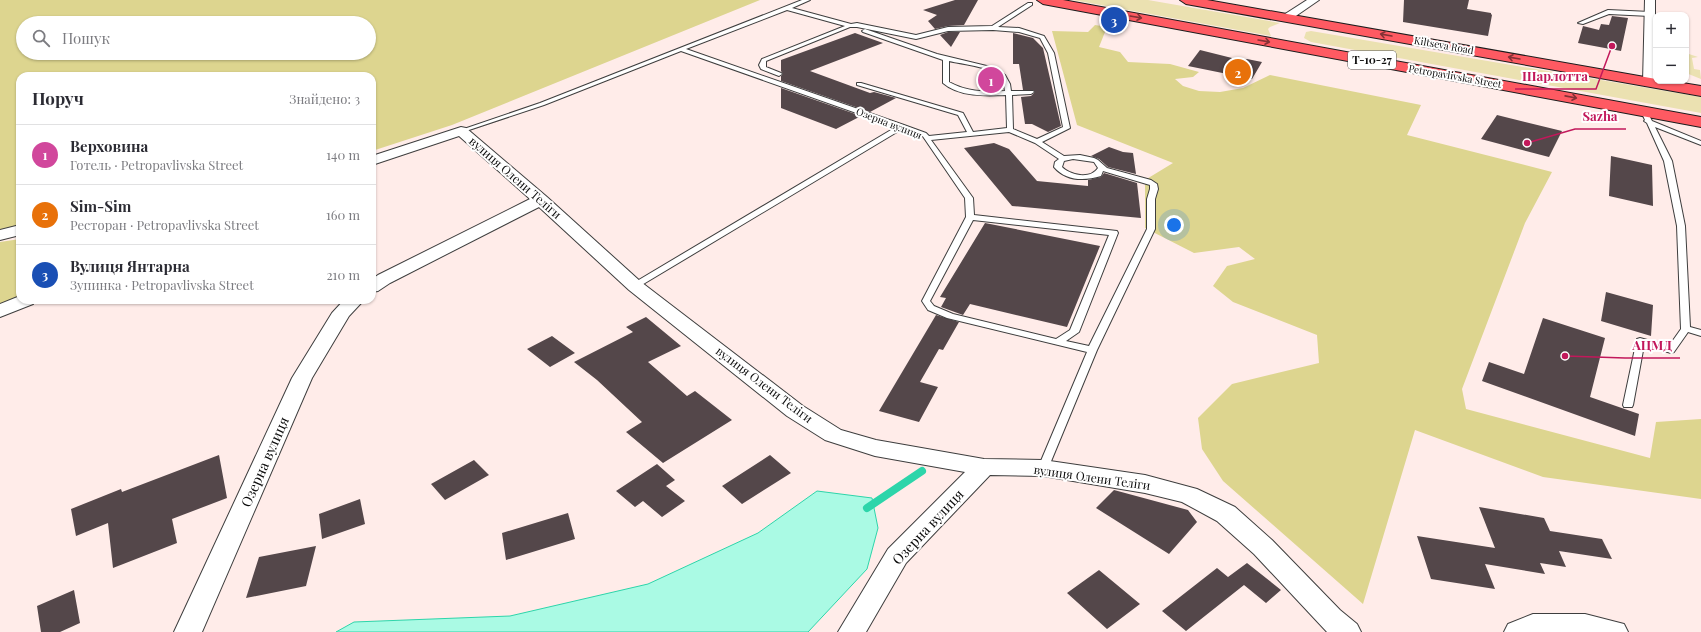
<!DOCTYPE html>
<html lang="uk">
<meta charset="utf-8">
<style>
:root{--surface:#fff;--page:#f2f2f3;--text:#2b2b33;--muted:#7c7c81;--line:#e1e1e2;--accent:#c21c90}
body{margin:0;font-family:"Playfair Display",serif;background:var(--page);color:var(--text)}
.controls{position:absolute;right:12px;top:12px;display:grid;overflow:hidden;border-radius:8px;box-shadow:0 1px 3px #0004}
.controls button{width:36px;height:36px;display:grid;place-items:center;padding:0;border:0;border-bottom:1px solid var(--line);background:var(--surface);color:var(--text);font:20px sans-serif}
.you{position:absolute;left:1174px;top:225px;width:14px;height:14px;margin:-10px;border:3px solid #fff;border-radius:50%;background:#1a73e8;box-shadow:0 0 0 6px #1a73e833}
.badge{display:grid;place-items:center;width:26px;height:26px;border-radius:50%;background:var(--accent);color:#fff;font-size:13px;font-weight:700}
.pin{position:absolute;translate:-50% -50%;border:2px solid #fff;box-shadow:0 1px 4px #0006}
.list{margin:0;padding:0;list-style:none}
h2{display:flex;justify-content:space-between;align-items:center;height:52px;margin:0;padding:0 16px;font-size:17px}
h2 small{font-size:13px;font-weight:400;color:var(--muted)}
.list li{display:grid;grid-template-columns:26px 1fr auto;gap:12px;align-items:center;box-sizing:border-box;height:60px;padding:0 16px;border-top:1px solid var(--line)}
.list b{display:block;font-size:15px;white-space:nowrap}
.list p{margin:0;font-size:13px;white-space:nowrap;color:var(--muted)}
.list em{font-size:13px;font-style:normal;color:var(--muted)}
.icon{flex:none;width:22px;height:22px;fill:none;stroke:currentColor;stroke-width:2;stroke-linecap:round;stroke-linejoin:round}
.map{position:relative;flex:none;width:1701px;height:632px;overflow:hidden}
.search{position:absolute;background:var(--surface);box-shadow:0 1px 3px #0004;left:16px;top:16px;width:360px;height:44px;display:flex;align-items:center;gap:10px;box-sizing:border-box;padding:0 14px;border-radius:22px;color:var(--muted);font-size:15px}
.panel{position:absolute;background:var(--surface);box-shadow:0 1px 3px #0004;left:16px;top:72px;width:360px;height:232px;border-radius:12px}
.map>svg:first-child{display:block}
</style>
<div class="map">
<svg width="1701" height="632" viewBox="0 0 1701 632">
<rect width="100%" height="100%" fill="#ffece9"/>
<path fill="#ebe1b1" d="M1073,0H1148L1280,23L1270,27L1268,29L1271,36Z
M1311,31L1701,97V113L1311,42L1304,38L1306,32Z
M1686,53L1698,57L1692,58L1694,69L1700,70L1701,79L1686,73Z"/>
<path fill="#ddd58f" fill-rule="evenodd" d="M0,0H760L452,125L372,151V76H20V226L0,230ZM23,23H369V53H23Z
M1095,25L1107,27L1099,47L1120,52L1128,62L1170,64L1199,72L1193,77L1175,79L1183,86L1199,91L1220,92L1243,88L1270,75L1421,105L1407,135L1552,172L1525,223L1462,389L1466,409L1650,458L1656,422L1701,419V499L1543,477L1415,430L1363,604L1223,481L1202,449L1198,418L1232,384L1319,363L1317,335L1233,302L1213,286L1227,266L1255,259L1239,247L1194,253L1145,228V180L1173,163L1077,125L1052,31L1088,32Z
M20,239V299L0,308V242Z"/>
<path fill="#aafae4" stroke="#2dd5aa" d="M817,491L872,498L878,528L867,569L808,632H336L354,622L510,616L648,584L758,533Z"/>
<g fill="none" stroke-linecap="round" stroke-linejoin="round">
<path stroke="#2dd5aa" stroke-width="8" d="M867,508L922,471"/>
</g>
<path fill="#54474a" d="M955,0H978L964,25L948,26L935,29L928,21L937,15L923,10Z
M1404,0H1469L1467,9L1491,13V14L1492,15L1488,36L1403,22Z
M1612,16L1628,18L1621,51L1578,43L1583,26L1599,30L1601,24L1609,25Z
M948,32H960L951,47L940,35Z
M855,33L883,43L810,71L870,93L874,92L896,98L870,112L781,81V76L783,74L781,71V60Z
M1013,33L1033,38L1043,48L1061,126L1048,132L1032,124H1025L1021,97L1031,96L1035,92L1033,90H1023L1019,64H1013Z
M1200,50L1240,60L1247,59L1262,62L1252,79L1188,66Z
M781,88L861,116L836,129L781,108Z
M1497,115L1562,131L1549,157L1481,139Z
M994,143L1009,149L1037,181L1088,186V180L1101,177L1104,173L1137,183L1141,218L1012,206L964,148Z
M1109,147L1123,152L1133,153L1136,174L1108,167L1099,159L1091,156Z
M1611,156L1652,165L1653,206L1609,196Z
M985,223L1100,246L1067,327L970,304L963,315L941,307L946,298L940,297Z
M1606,292L1653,305L1651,336L1601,321Z
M936,315L959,322L943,350L939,349L920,382L938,387L919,422L879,411Z
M646,317L681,346L648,362L687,396L695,391L732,420L663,463L626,432L642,422L597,380L574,362L633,332L626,327Z
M1543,318L1605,338L1590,397L1639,414L1635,436L1482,381L1489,362L1524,374Z
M552,336L575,353L550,367L527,349Z
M219,455L227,498L172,519L177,543L113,568L108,523L76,536L71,509L121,489L122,492Z
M770,455L791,473L742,504L722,486Z
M474,460L489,475L445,500L431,484Z
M657,464L675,480L666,486L685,501L662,517L643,501L635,507L616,491Z
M1114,490L1188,510L1197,522L1169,554L1096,508Z
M360,499L365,524L322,539L319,514Z
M1479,507L1544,518L1550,531L1602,539L1612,559L1559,551L1566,567L1540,563L1545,574L1485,564L1495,589L1431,579L1417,536L1495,548Z
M568,513L575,539L506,560L502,533Z
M316,546L306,586L246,598L259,557Z
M1247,563L1281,590L1266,603L1244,585L1186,631L1162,611L1217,568L1228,577Z
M1099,570L1140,604L1107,629L1067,593Z
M74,590L80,623L60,632H41L37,606Z"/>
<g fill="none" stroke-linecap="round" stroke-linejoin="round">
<defs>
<path id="service" d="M802,0H810L792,8L851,24L857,23L916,35L948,27L992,26L1028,3H1032V5L998,27L1019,28L1044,36L1054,53L1070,128L1042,142L1064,156L1080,155L1094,158L1098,160L1107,168L1151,180L1157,184L1158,189L1155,199V229L1097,350L1047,471L1043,472L1039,471L1038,468L1087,352L947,318L928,310L922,301L966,217L965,198L922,135L902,129L635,289L631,286L632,284L896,127L681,51L544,105L463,132L461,133L458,131L540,103ZM787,10L845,26L762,59L759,65L761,69L779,76L782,74L781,73L766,67V61L850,27H857L916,39L948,31L993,30L1019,32L1040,38L1048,53L1063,127L1037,139L1013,129L1012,95L1031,94L1034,92L1033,91H1011L1010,84L1005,75L995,68L937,54L865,29L862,31L863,32L943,60V83C959,97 986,96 1006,95L1007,128L973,132L963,113L861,83H857V85L958,115L967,132L929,136L926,133L904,125L686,49ZM949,61C962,64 991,67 1000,76C1004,80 1004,86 1005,91C985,92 967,92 949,82ZM1009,132L1035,143L1059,159L1055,162L1054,167C1066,181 1084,181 1101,176L1103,171L1150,185V189L1147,199V229L1089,346L1066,341L1079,332L1118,233L1117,231L974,215L973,198L931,140ZM1073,159L1094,162L1098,168C1090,180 1070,175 1062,167L1064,161ZM973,220L1109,235L1070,330L1056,339L953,314L934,306L930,301Z
M1608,10L1650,12L1653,14L1650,16L1609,14L1583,24L1578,23Z
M1644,109L1647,111L1652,121L1701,141V145L1655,127L1672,161L1685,226L1690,327L1701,330V336L1688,332L1674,352L1671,353L1644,345L1633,405L1632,407H1624L1623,405L1637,339L1640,338L1669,346L1681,329L1677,226L1664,161L1647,123L1644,121L1645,120L1641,111Z"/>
<path id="minor" d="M1307,0H1319L1290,20H1282L1280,18L1282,16Z
M1645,0H1655V82L1649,86L1643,82Z
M461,127L466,128L547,197L641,282L803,406L841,430L876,440L984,459L1043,460L1145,475L1197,489L1235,507L1272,540L1340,610L1357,624L1361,632H1327L1254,554L1217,521L1182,502L1145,493L1043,476L990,475L906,563L866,632H838L888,549L965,472L875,456L825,440L787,416L629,290L539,207L390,283L378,291L372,292V279L378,275L530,199L459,136L372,165V156Z
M20,225V235L0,240V230Z
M20,296V300H35L33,304L0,317V304Z
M344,300H364L349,316L312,378L202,632H174L292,378L332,313Z
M1533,614H1585L1624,624L1628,632H1504L1508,624Z"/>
<path id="trunk" d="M1037,0H1063L1701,117V127L1043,4Z
M1180,0H1207L1656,79V81H1670L1701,86V96L1186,4Z"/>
</defs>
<use href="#service" stroke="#3e3e3e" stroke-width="2"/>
<use href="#minor" stroke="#3e3e3e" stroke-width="2"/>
<use href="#trunk" stroke="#1c1c1c" stroke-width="2"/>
<use href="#service" fill="#fff" fill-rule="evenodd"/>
<use href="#minor" fill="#fff" fill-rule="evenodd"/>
<use href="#trunk" fill="#fe5a62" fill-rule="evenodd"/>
</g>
<defs><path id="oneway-shaft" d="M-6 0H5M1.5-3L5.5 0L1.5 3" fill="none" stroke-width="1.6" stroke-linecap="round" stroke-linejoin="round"/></defs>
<g stroke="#843236">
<use href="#oneway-shaft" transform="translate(1136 17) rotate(10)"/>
<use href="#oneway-shaft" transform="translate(1386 35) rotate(-170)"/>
<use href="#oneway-shaft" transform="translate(1264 41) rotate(10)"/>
<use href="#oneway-shaft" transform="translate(1514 58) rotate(-170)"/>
<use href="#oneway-shaft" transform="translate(1571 97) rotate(11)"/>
</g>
<g text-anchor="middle" stroke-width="4" stroke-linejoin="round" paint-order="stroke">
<g font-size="10" fill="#0b0b0b" stroke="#fff">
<text transform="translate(1444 45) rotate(10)" y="4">Kiltseva Road</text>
<text transform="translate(1455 76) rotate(10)" y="4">Petropavlivska Street</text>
<text transform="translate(889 123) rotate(21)" y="4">Озерна вулиця</text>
</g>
<rect fill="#fff" stroke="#545454" stroke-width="1" x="1348" y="51" width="48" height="18" rx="3"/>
<g font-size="11" font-weight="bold" fill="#0b0b0b">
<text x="1372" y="64">Т-10-27</text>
</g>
<g font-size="12" fill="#0b0b0b" stroke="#fff">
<text transform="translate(515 178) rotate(41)" y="4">вулиця Олени Теліги</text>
<text transform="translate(764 385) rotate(37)" y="4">вулиця Олени Теліги</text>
<text transform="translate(1092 478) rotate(8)" y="4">вулиця Олени Теліги</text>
</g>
<g font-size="14" fill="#0b0b0b" stroke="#fff">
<text transform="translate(265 462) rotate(-66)" y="5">Озерна вулиця</text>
<text transform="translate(928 527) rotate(-47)" y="5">Озерна вулиця</text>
</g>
</g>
<path fill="none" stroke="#c2185b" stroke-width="1.5" d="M1612 46L1596 89H1515M1527 143L1575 129H1626M1565 356L1625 358H1680"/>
<g fill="#c2185b" stroke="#fff" stroke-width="1.5">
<circle cx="1612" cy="46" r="4"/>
<circle cx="1527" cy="143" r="4"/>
<circle cx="1565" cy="356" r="4"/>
</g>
<g font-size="13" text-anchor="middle" font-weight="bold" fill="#c2185b" stroke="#fff" stroke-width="4" stroke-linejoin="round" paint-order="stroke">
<text x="1555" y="81">Шарлотта</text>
<text x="1600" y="121">Sazha</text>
<text x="1652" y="350">АЦМД</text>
</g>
</svg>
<div class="controls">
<button>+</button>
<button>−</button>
</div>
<div class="you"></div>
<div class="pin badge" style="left:991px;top:80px;background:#d1479c">1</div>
<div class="pin badge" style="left:1238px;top:72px;background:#e8710a">2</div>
<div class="pin badge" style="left:1114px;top:20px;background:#1a4fb4">3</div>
<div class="search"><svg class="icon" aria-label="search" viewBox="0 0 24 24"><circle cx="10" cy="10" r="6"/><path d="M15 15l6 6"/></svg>Пошук</div>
<section class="panel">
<h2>Поруч<small>Знайдено: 3</small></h2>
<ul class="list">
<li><span class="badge" style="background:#d1479c">1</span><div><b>Верховина</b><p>Готель · Petropavlivska Street</p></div><em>140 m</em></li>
<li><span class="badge" style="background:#e8710a">2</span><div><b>Sim-Sim</b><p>Ресторан · Petropavlivska Street</p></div><em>160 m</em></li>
<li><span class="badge" style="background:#1a4fb4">3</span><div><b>Вулиця Янтарна</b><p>Зупинка · Petropavlivska Street</p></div><em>210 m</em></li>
</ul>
</section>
</div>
